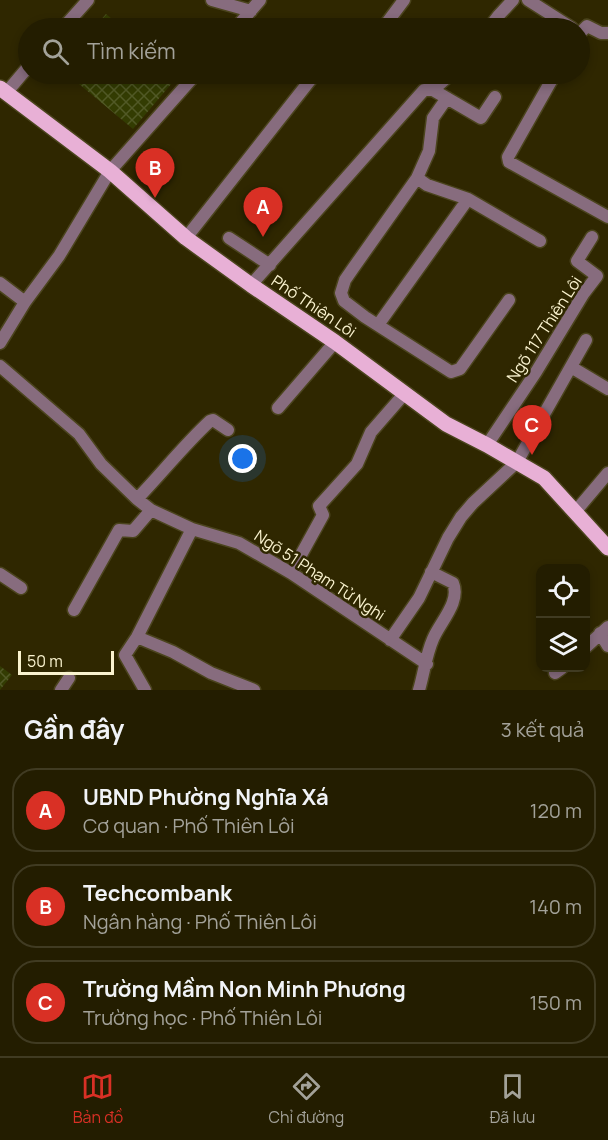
<!DOCTYPE html>
<html lang="vi">
<meta charset="utf-8">
<style>
:root{--surface:#231d00;--page:#2f2a0f;--text:#f1f3f6;--muted:#a3a299;--line:#403b22;--accent:#d93025}
body{margin:0;font-family:Manrope,sans-serif;background:var(--page);color:var(--text)}
.controls{position:absolute;right:18px;bottom:18px;display:grid;overflow:hidden;border-radius:12px;box-shadow:0 3px 9px #0003}
.controls button{width:54px;height:54px;display:grid;place-items:center;padding:0;border:0;border-bottom:2px solid var(--line);background:var(--surface);color:var(--text);font:30px sans-serif}
.scale{position:absolute;left:18px;bottom:15px;width:96px;box-sizing:border-box;padding-left:6px;border:3px solid #faf3cf;border-top:0;font-size:16px;line-height:21px;white-space:nowrap;color:#faf3cf;-webkit-text-stroke:4px #2f2700;paint-order:stroke}
.you{position:absolute;left:243px;top:459px;width:21px;height:21px;margin:-15px;border:4px solid #fff;border-radius:50%;background:#1a73e8;box-shadow:0 0 0 9px #1a73e833}
.badge{display:grid;place-items:center;width:39px;height:39px;border-radius:50%;background:var(--accent);color:#fff;font-size:20px;font-weight:700}
.pin{position:absolute;translate:-50% -50px;filter:drop-shadow(0 2px 3px #0008)}
.pin::after{content:'';position:absolute;top:32px;width:21px;height:18px;background:inherit;clip-path:polygon(0 0,100% 0,50% 100%)}
.list{margin:0;padding:0;list-style:none}
h2{display:flex;justify-content:space-between;align-items:center;height:78px;margin:0;padding:0 24px;font-size:26px}
h2 small{font-size:20px;font-weight:400;color:var(--muted)}
.list li{display:grid;grid-template-columns:39px 1fr auto;gap:18px;align-items:center;box-sizing:border-box;height:84px;margin:0 12px 12px;padding:0 12px;border:2px solid var(--line);border-radius:24px}
.list b{display:block;font-size:22px;white-space:nowrap}
.list p{margin:0;font-size:20px;white-space:nowrap;color:var(--muted)}
.list em{font-size:20px;font-style:normal;color:var(--muted)}
.icon{flex:none;width:33px;height:33px;fill:none;stroke:currentColor;stroke-width:2;stroke-linecap:round;stroke-linejoin:round}
.map{position:relative;flex:none;width:608px;height:690px;overflow:hidden}
.search{position:absolute;background:var(--surface);box-shadow:0 3px 9px #0003;left:18px;right:18px;top:18px;height:66px;display:flex;align-items:center;gap:15px;box-sizing:border-box;padding:0 21px;border-radius:33px;color:var(--muted);font-size:22px}
.sheet{height:366px;background:var(--surface)}
nav{display:flex;justify-content:space-around;align-items:center;box-sizing:border-box;height:84px;border-top:2px solid var(--line);background:var(--surface);font-size:16px;color:var(--muted)}
nav a{display:grid;justify-items:center;gap:3px}
nav .on{color:var(--accent)}
.map>svg:first-child{display:block}
</style>
<div class="map">
<svg width="608" height="690" viewBox="0 0 608 690">
<defs>
<pattern id="building-cross-hatch" width="8" height="8" patternUnits="userSpaceOnUse" patternTransform="scale(1.5)"><rect width="8" height="8" fill="#333c02"/><path d="M0 0l8 8M0 8l8-8" fill="none" stroke="#515926"/></pattern>
</defs>
<rect width="100%" height="100%" fill="#2f2700"/>
<path fill="url(#building-cross-hatch)" d="M106,14L123,28H94Z
M67,74H175L178,76L133,129Z
M0,666L12,675L0,690Z"/>
<g fill="none" stroke-linecap="round" stroke-linejoin="round">
<defs>
<path id="minor" d="M212,0L251,11
M528,0L572,28
M63,28L88,0
M236,28L260,0
M383,28L404,0
M489,28L499,15L513,0
M580,33L587,26L601,33H608
M555,74L508,157L509,162L608,217
M433,90L451,74
M6,93L28,67
M417,178L429,151L433,118L447,98
M186,238L315,74
M229,238L270,265
M0,283L25,302
M251,285L424,90H433L481,118L495,97
M509,300L460,369L451,372L365,317L344,301L341,293L345,280L354,267L417,178L427,185L468,199L540,241
M378,325L468,199
M0,343L25,302L59,256L110,171L196,74
M0,366L79,434L101,464L137,499L151,510L192,529L239,543L291,573L427,664
M571,367L608,389
M278,408L335,342
M487,445L536,372L584,293L597,276L577,261L592,237
M137,499C162,473 184,445 210,421L213,420L228,430
M575,512L608,473
M291,573L323,515L319,506L357,464L371,432L405,393
M0,574L21,588
M74,610L119,530L133,531L151,510
M600,633L608,646
M137,637L173,652L211,673L254,690
M390,640L419,598L448,538L461,517L473,503L517,462L586,340
M586,647L608,627
M555,673L562,668
M61,690L69,678
M145,690L125,655L137,637L192,529
M419,690C424,673 426,655 433,639C440,622 461,602 453,583L431,572"/>
<path id="major" d="M0,88L110,171L186,238L251,285L335,342L446,424L487,445L544,478L608,548"/>
</defs>
<use href="#minor" stroke="#4b441d" stroke-width="15"/>
<use href="#major" stroke="#4b441d" stroke-width="18"/>
<use href="#minor" stroke="#876c7e" stroke-width="12"/>
<use href="#major" stroke="#e8b0d6" stroke-width="15"/>
</g>
<g text-anchor="middle" stroke-width="5" stroke-linejoin="round" paint-order="stroke">
<g font-size="16" fill="#faf3cf" stroke="#2f2700">
<text transform="translate(314 306) rotate(34)" y="6">Phố Thiên Lôi</text>
<text transform="translate(544 329) rotate(-57)" y="6">Ngõ 117 Thiên Lôi</text>
<text transform="translate(320 575) rotate(33)" y="6">Ngõ 51 Phạm Tử Nghi</text>
</g>
</g>
</svg>
<div class="controls">
<button><svg class="icon" aria-label="locate" viewBox="0 0 24 24"><circle cx="12" cy="12" r="6"/><path d="M12 2v4M12 18v4M2 12h4M18 12h4"/></svg></button>
<button><svg class="icon" aria-label="layers" viewBox="0 0 24 24"><path d="M12 4l9 5-9 5-9-5zM3 14l9 5 9-5"/></svg></button>
</div>
<div class="scale">50 m</div>
<div class="you"></div>
<div class="pin badge" style="left:263px;top:237px">A</div>
<div class="pin badge" style="left:155px;top:198px">B</div>
<div class="pin badge" style="left:532px;top:455px">C</div>
<div class="search"><svg class="icon" aria-label="search" viewBox="0 0 24 24"><circle cx="10" cy="10" r="6"/><path d="M15 15l6 6"/></svg>Tìm kiếm</div>
</div>
<section class="sheet">
<h2>Gần đây<small>3 kết quả</small></h2>
<ul class="list">
<li><span class="badge">A</span><div><b>UBND Phường Nghĩa Xá</b><p>Cơ quan · Phố Thiên Lôi</p></div><em>120 m</em></li>
<li><span class="badge">B</span><div><b>Techcombank</b><p>Ngân hàng · Phố Thiên Lôi</p></div><em>140 m</em></li>
<li><span class="badge">C</span><div><b>Trường Mầm Non Minh Phương</b><p>Trường học · Phố Thiên Lôi</p></div><em>150 m</em></li>
</ul>
</section>
<nav>
<a class="on"><svg class="icon" aria-label="map" viewBox="0 0 24 24"><path d="M3 6l6-2 6 2 6-2v14l-6 2-6-2-6 2zM9 4v14M15 6v14"/></svg>Bản đồ</a>
<a><svg class="icon" aria-label="directions" viewBox="0 0 24 24"><path d="M12 3l9 9-9 9-9-9zM9 14v-3h6M13 9l2 2-2 2"/></svg>Chỉ đường</a>
<a><svg class="icon" aria-label="saved" viewBox="0 0 24 24"><path d="M7 4h10v16l-5-4-5 4z"/></svg>Đã lưu</a>
</nav>
